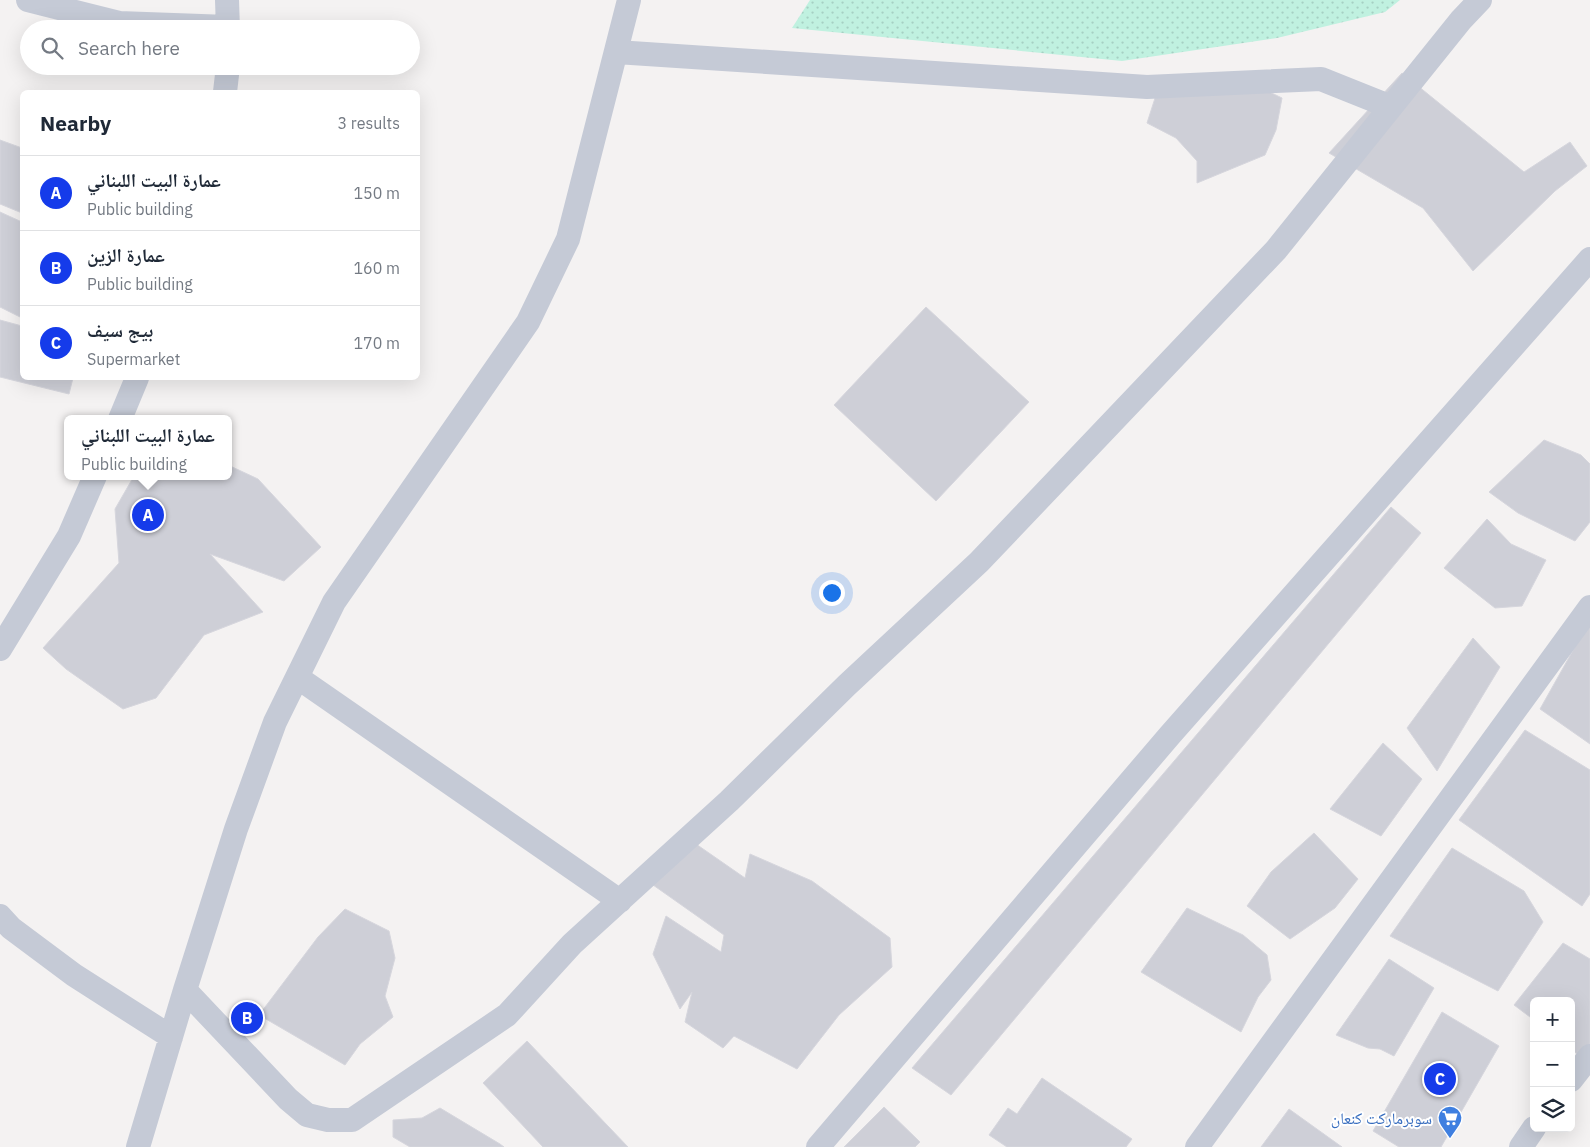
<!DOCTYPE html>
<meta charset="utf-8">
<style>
:root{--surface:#fff;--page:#f2f2f3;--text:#1f2937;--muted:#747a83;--line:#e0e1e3;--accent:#153bea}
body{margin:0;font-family:"IBM Plex Sans","Noto Naskh Arabic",sans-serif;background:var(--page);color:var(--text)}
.controls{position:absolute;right:15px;bottom:15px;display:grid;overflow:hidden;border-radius:8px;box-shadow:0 5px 20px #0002}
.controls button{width:45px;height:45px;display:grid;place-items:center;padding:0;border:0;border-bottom:1px solid var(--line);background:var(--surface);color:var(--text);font:25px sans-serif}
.you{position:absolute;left:831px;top:592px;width:18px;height:18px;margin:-12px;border:4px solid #fff;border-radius:50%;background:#1a73e8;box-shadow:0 0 0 8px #1a73e833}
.badge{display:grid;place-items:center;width:32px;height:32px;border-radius:50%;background:var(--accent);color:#fff;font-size:16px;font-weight:700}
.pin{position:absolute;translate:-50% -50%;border:2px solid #fff;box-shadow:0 1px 5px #0006}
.popup{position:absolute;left:64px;top:415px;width:168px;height:65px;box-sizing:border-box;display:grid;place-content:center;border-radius:8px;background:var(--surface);filter:drop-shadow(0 1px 4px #0005);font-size:16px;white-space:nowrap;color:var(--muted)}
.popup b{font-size:19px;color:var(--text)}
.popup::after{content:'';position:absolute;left:50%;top:100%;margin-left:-10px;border:10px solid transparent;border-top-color:var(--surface)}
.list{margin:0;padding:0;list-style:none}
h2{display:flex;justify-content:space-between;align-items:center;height:65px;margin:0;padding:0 20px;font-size:21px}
h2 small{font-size:16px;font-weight:400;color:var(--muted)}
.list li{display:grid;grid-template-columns:32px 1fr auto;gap:15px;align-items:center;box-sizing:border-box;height:75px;padding:0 20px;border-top:1px solid var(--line)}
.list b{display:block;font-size:19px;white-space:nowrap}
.list p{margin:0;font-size:16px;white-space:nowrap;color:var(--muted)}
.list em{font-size:16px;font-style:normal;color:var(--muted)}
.icon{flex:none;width:28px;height:28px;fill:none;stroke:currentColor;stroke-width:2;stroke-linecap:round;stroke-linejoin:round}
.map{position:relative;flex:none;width:1590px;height:1147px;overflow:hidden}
.search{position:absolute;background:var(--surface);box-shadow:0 5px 20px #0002;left:20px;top:20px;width:400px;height:55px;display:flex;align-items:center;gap:12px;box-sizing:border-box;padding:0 18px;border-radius:28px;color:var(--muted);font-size:19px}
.panel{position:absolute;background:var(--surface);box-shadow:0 5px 20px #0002;left:20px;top:90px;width:400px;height:290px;border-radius:8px}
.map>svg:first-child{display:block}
</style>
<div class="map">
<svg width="1590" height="1147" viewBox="0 0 1590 1147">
<defs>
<pattern id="grass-dots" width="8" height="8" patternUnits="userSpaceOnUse" patternTransform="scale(1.25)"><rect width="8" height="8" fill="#c0f1e0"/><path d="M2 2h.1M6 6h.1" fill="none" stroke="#a6d0c3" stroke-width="1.8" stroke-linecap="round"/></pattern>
</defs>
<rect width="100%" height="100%" fill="#f4f2f2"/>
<path fill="url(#grass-dots)" d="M810,0H1400L1385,12L1277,38L1122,61L792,28Z"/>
<path fill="#cecfd7" stroke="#d6d6dd" d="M1402,73L1524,172L1570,142L1587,166L1555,191L1473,271L1423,208L1329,153Z
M1257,86L1282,98L1276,130L1265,155L1197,183V161L1176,138L1147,123L1156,95Z
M0,140L22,148V213L0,204Z
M0,212L22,222V318L0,307Z
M926,307L1029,402L936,501L834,405Z
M0,320L22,326V378H73L69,394L0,377Z
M1544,440L1581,455L1590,464V522L1575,541L1518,513L1489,492Z
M228,465L258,479L321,547L284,581L210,554L263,612L204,635L156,698L123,709L66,669L43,648L119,563L115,509L134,476H228Z
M1391,507L1421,533L951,1095L912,1068Z
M1487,519L1511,544L1546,560L1522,606L1495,608L1444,568Z
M1590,620V744L1540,709Z
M1473,638L1500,667L1437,771L1407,728Z
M1525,730L1590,770V894L1582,906L1459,820Z
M1383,743L1422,779L1381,836L1330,809Z
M1314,833L1358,879L1335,908L1290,939L1247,906L1271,872Z
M683,835L745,878L750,854L812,881L890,938L892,967L839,1015L797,1069L734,1036L723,1048L685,1022L692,992L680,1009L653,954L666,916L721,952L724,935L646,880Z
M1452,848L1524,891L1543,922L1498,991L1390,936Z
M1187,908L1243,935L1267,955L1271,980L1258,997L1241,1032L1141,972Z
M345,909L389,931L395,958L385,996L393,1017L360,1044L345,1065L259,1015L318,937Z
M1563,943L1590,959V1054L1585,1060L1571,1049V1001H1534V1020L1514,1005Z
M1389,959L1434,988L1394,1056L1380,1049L1368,1048L1336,1035Z
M1442,1012L1499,1046L1441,1147H1399L1373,1131Z
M527,1041L628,1147H543L483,1083Z
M1042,1078L1132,1139L1126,1147H1007L989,1135L1008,1108L1017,1114Z
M884,1107L920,1142L915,1147H844Z
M440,1108L500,1144L504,1147H410L393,1137V1120L422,1118Z
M1289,1109L1342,1147H1261Z"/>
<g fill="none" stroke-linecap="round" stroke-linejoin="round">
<path stroke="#c5cad6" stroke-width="24" d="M28,0L119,23L228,27
M227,0L228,29
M616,52L1147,87L1321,79L1391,107
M225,92L228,66
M120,419L137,378
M0,649L69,536L95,476
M297,677L620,901
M0,916L11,928L74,975L171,1037
M185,990L288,1099L307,1115L328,1120H352L507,1015L572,944L729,801L847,685L979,562L1276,250L1461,20L1480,0
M1571,1080L1590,1056
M138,1147L185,990L236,829L275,722L334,602L528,322L568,239L629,0
M818,1147L1170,735L1590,259
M1197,1147L1590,607
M1521,1147L1534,1128"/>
</g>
<defs>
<symbol id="supermarket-pin" viewBox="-11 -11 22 30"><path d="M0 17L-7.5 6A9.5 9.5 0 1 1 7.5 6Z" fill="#3f7fe0" stroke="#fff"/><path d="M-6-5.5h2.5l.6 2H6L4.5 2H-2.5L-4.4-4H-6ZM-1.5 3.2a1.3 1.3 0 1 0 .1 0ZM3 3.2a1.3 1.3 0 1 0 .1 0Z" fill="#fff"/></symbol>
</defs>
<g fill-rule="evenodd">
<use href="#supermarket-pin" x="1436" y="1104" width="28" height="38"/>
</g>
<g text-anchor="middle" stroke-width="4" stroke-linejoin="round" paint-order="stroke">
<g font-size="16" fill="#366cbe" stroke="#fff" text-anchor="end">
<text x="1432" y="1124">سوبرماركت كنعان</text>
</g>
</g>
</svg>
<div class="controls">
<button>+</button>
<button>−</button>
<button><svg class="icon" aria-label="layers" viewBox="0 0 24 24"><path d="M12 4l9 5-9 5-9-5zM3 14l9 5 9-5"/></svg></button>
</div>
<div class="you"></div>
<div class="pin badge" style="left:148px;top:515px">A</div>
<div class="popup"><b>عمارة البيت اللبناني</b>Public building</div>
<div class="pin badge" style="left:247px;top:1018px">B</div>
<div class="pin badge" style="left:1440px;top:1079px">C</div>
<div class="search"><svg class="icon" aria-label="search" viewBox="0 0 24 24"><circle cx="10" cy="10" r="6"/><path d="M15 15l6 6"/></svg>Search here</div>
<section class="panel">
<h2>Nearby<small>3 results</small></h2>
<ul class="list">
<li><span class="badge">A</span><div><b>عمارة البيت اللبناني</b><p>Public building</p></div><em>150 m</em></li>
<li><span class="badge">B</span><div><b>عمارة الزين</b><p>Public building</p></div><em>160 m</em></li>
<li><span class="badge">C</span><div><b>بيج سيف</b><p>Supermarket</p></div><em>170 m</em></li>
</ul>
</section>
</div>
